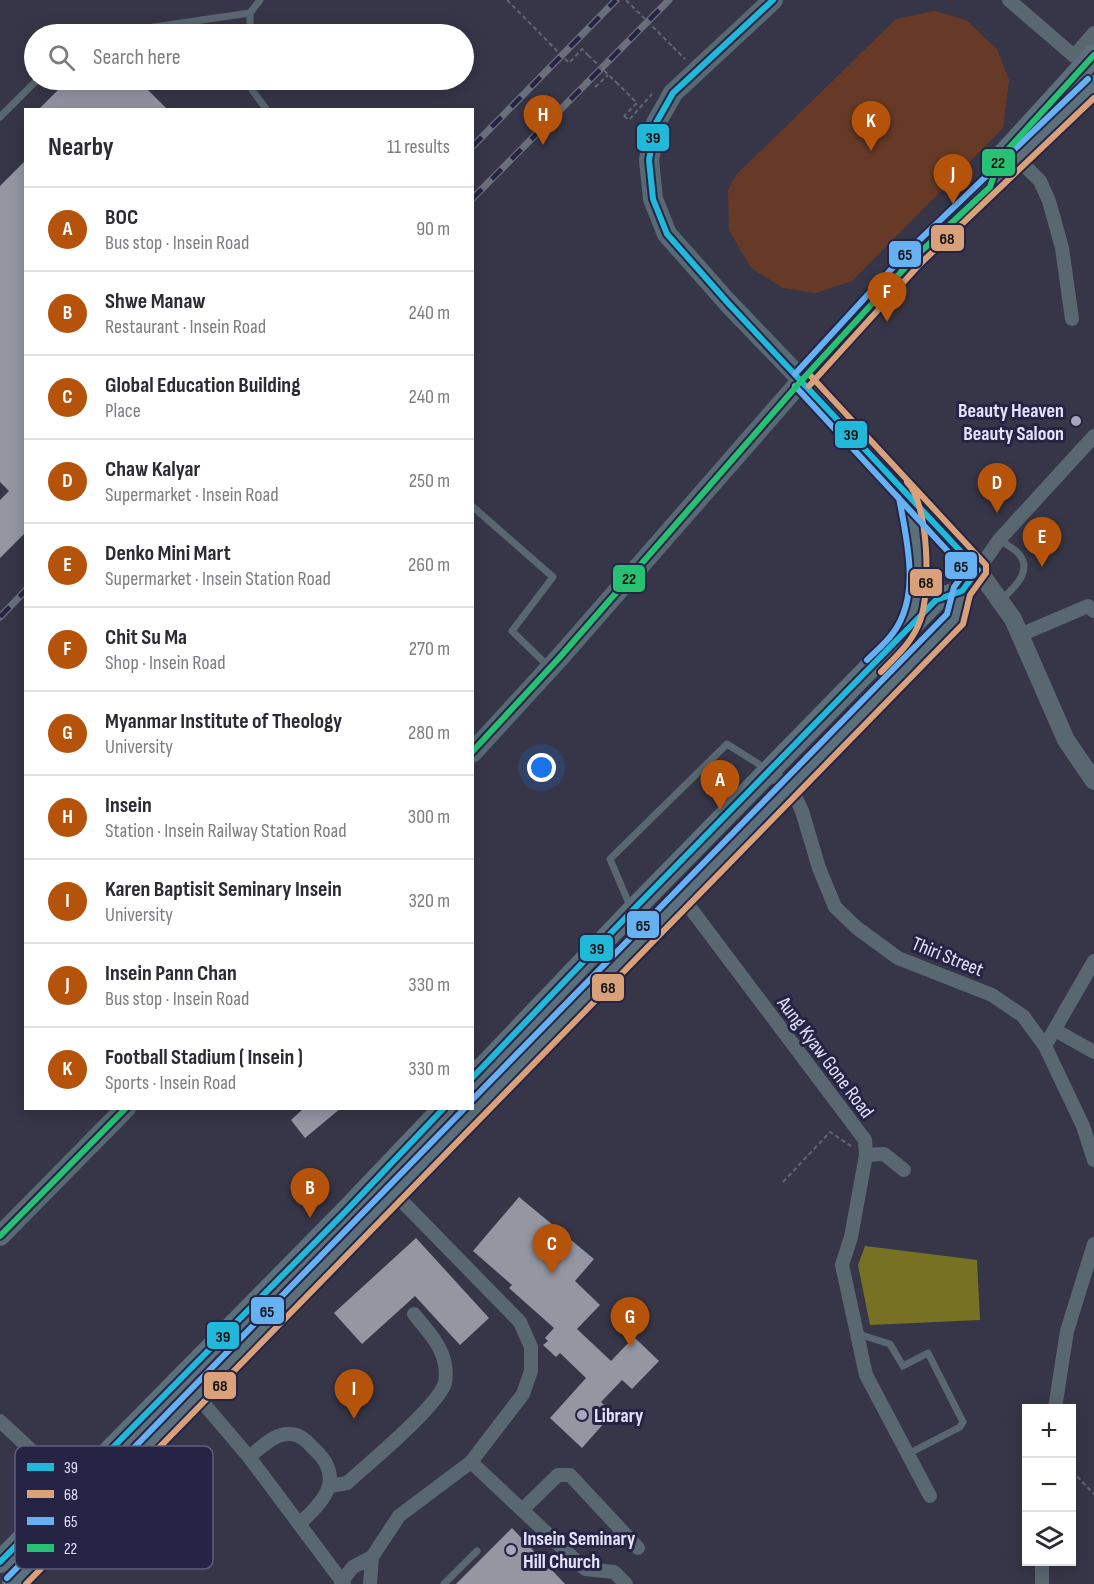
<!DOCTYPE html>
<meta charset="utf-8">
<style>
:root{--surface:#fff;--page:#f7f7f7;--text:#2b2b33;--muted:#7c7c81;--line:#e1e1e2;--accent:#b45309}
body{margin:0;font-family:"Sofia Sans Condensed",sans-serif;background:var(--page);color:var(--text)}
.controls{position:absolute;right:18px;bottom:18px;display:grid;overflow:hidden;border-radius:0px;box-shadow:0 3px 15px #0003}
.controls button{width:54px;height:54px;display:grid;place-items:center;padding:0;border:0;border-bottom:2px solid var(--line);background:var(--surface);color:var(--text);font:30px sans-serif}
.you{position:absolute;left:542px;top:768px;width:21px;height:21px;margin:-15px;border:4px solid #fff;border-radius:50%;background:#1a73e8;box-shadow:0 0 0 9px #1a73e833}
.badge{display:grid;place-items:center;width:39px;height:39px;border-radius:50%;background:var(--accent);color:#fff;font-size:20px;font-weight:700}
.pin{position:absolute;translate:-50% -50px;filter:drop-shadow(0 2px 3px #0008)}
.pin::after{content:'';position:absolute;top:32px;width:21px;height:18px;background:inherit;clip-path:polygon(0 0,100% 0,50% 100%)}
.list{margin:0;padding:0;list-style:none}
h2{display:flex;justify-content:space-between;align-items:center;height:78px;margin:0;padding:0 24px;font-size:26px}
h2 small{font-size:20px;font-weight:400;color:var(--muted)}
.list li{display:grid;grid-template-columns:39px 1fr auto;gap:18px;align-items:center;box-sizing:border-box;height:84px;padding:0 24px;border-top:2px solid var(--line)}
.list b{display:block;font-size:22px;white-space:nowrap}
.list p{margin:0;font-size:20px;white-space:nowrap;color:var(--muted)}
.list em{font-size:20px;font-style:normal;color:var(--muted)}
.icon{flex:none;width:33px;height:33px;fill:none;stroke:currentColor;stroke-width:2;stroke-linecap:round;stroke-linejoin:round}
.map{position:relative;flex:none;width:1094px;height:1584px;overflow:hidden}
.search{position:absolute;background:var(--surface);box-shadow:0 3px 15px #0003;left:24px;top:24px;width:450px;height:66px;display:flex;align-items:center;gap:15px;box-sizing:border-box;padding:0 21px;border-radius:33px;color:var(--muted);font-size:22px}
.panel{position:absolute;background:var(--surface);box-shadow:0 3px 15px #0003;left:24px;top:108px;width:450px;height:1002px;border-radius:0px}
.map>svg:first-child{display:block}
</style>
<div class="map">
<svg width="1094" height="1584" viewBox="0 0 1094 1584">
<rect width="100%" height="100%" fill="#373648"/>
<path fill="#673a27" d="M935,11L966,20L997,49L1009,80L1003,128L852,281L816,293L783,288L751,268L729,230L728,190L737,174L896,19Z"/>
<path fill="#777123" d="M865,1246L977,1260L980,1320L870,1325L858,1265Z"/>
<path fill="#9496a2" d="M68,80H138L168,110H38Z
M26,160V532L0,558V500L9,491L0,482V186Z
M304,1108H341L305,1138L291,1120Z
M519,1197L594,1259L575,1281L600,1305L577,1329L611,1361L634,1337L659,1361L632,1389L622,1380L601,1402L613,1413L582,1448L550,1418L586,1378L560,1353L556,1357L543,1345L548,1341L545,1338L554,1328L509,1288L512,1285L473,1251Z
M416,1238L489,1318L460,1345L415,1296L362,1344L334,1313Z
M512,1528L565,1584H456Z"/>
<g fill="none" stroke-linecap="round" stroke-linejoin="round">
<path stroke="#5e6670" stroke-width="2" stroke-dasharray="4.5 3" stroke-linecap="butt" d="M507,0L569,63L582,49L588,55
M673,47L685,59
M616,82L637,103L624,116
M595,87L608,75
M624,116L629,120L652,94
M783,1182L830,1132L851,1146
M1072,1471L1094,1494"/>
<path stroke="#596770" stroke-width="7" d="M106,34L250,13
M250,34V13L260,0
M249,80L252,90L267,110
M0,117L37,80
M472,506L553,577L512,631L548,666
M999,540C1005,544 1015,549 1019,554C1033,571 1014,588 1002,599
M630,906L610,859L727,744L765,768
M858,1334L890,1344L903,1366L928,1353L963,1422L960,1427L908,1454
M444,1584L477,1551"/>
<path stroke="#596770" stroke-width="14" d="M1009,0L1074,56L1094,33
M1018,159L1040,181L1049,201L1062,248L1072,319
M978,570L999,540L1094,436
M1020,635L1088,606L1094,611
M770,771L795,796L802,811L819,868L835,907L857,928L898,958L992,995L1023,1016L1045,1046L1083,1126L1094,1160
M682,897L865,1140L866,1155L851,1237L842,1265L866,1375L930,1496
M1055,1030L1094,1052
M1045,1046L1094,961
M866,1155L884,1154L904,1170
M192,1390L249,1457L344,1584
M1055,1408L1067,1331L1094,1244
M0,1421L72,1488
M249,1457C261,1448 274,1433 290,1434C300,1434 307,1441 313,1448C346,1477 325,1501 299,1524
M471,1462L585,1569L614,1572L626,1584
M330,1486L347,1483C368,1464 438,1406 445,1383C446,1379 446,1370 445,1365C442,1345 426,1329 414,1314
M522,1510L558,1475H570L638,1548
M341,1582L353,1567L372,1557
M370,1584L372,1557L399,1516L471,1462L523,1394L531,1371V1347L520,1322L395,1194
M1042,1584V1562"/>
<path stroke="#596770" stroke-width="18" d="M978,570L1013,619L1066,740L1094,781"/>
<path stroke="#576a73" stroke-width="20" d="M472,753L560,657L802,380L728,303L667,234L653,199L649,160L656,123L673,93L773,0
M0,1236L126,1108"/>
<path stroke="#5b707b" stroke-width="22" d="M998,163L1000,158L1094,55
M907,494C914,536 929,588 907,627
M472,1079L632,911L936,600L962,591
M0,1562L347,1210L444,1108
M13,1584L955,619L962,591L978,570L802,380L914,258L1094,86"/>
<defs>
<path id="rail" d="M472,147L616,0
M472,199L669,0
M0,617L26,590"/>
</defs>
<use href="#rail" stroke="#69707b" stroke-width="7"/>
<use href="#rail" stroke="#262445" stroke-width="4.5" stroke-dasharray="14" stroke-linecap="butt"/>
<path stroke="#5e6670" stroke-width="2" stroke-dasharray="4.5 3" stroke-linecap="butt" d="M626,0L673,47
M588,55L616,82"/>
<defs>
<path id="bus-1" d="M773,0L673,93L656,123L649,160L653,199L667,234L728,303L978,570
M472,1078L632,911L936,600L962,591L978,570
M0,1562L347,1210L444,1108"/>
<path id="bus-2" d="M809,386L920,264L1094,98
M881,672C896,656 912,643 920,621C931,592 929,503 907,482
M26,1584L963,624L970,595L986,573V565L809,374"/>
<path id="bus-3" d="M795,374L908,251L1088,79
M867,660C876,651 886,643 893,633C921,595 907,541 899,498L895,494
M472,1100L947,614L954,587L966,571L795,386
M7,1578L465,1108"/>
<path id="bus-4" d="M472,752L560,657L802,380L914,258L990,187L1000,158L1094,55
M0,1236L126,1108"/>
</defs>
<use href="#bus-1" stroke="#262445" stroke-width="10"/>
<use href="#bus-2" stroke="#262445" stroke-width="10"/>
<use href="#bus-3" stroke="#262445" stroke-width="10"/>
<use href="#bus-4" stroke="#262445" stroke-width="10"/>
<use href="#bus-1" stroke="#20b9da" stroke-width="6"/>
<use href="#bus-2" stroke="#d9a179" stroke-width="6"/>
<use href="#bus-3" stroke="#66b1f2" stroke-width="6"/>
<use href="#bus-4" stroke="#26c172" stroke-width="6"/>
</g>
<g fill="#a7a6bc" stroke="#262445" stroke-width="2">
<circle cx="1076" cy="421" r="6"/>
<circle cx="582" cy="1415" r="6"/>
<circle cx="511" cy="1550" r="6"/>
</g>
<g text-anchor="middle" stroke-width="6" stroke-linejoin="round" paint-order="stroke">
<g font-size="20" font-weight="bold" fill="#e3e3fa" stroke="#262445" text-anchor="start">
<text x="1064" y="417" text-anchor="end">Beauty Heaven<tspan x="1064" dy="23">Beauty Saloon</tspan></text>
<text x="594" y="1422">Library</text>
<text x="523" y="1545">Insein Seminary<tspan x="523" dy="23">Hill Church</tspan></text>
</g>
<g font-size="20" fill="#e3e3fa" stroke="#262445">
<text transform="translate(948 956) rotate(22)" y="7">Thiri Street</text>
<text transform="translate(826 1057) rotate(53)" y="7">Aung Kyaw Gone Road</text>
</g>
</g>
<rect x="15" y="1446" width="198" height="123" rx="9" fill="#262445" stroke="#5f5d7b" stroke-width="1.5"/>
<rect x="27" y="1463" width="27" height="8" fill="#20b9da"/>
<rect x="27" y="1490" width="27" height="8" fill="#d9a179"/>
<rect x="27" y="1517" width="27" height="8" fill="#66b1f2"/>
<rect x="27" y="1544" width="27" height="8" fill="#26c172"/>
<g font-size="16" fill="#e3e3fa">
<text x="64" y="1473">39</text>
<text x="64" y="1500">68</text>
<text x="64" y="1527">65</text>
<text x="64" y="1554">22</text>
</g>
<g stroke="#262445" stroke-width="2">
<rect x="636" y="123" width="34" height="29" rx="6" fill="#20b9da"/>
<rect x="981" y="148" width="35" height="29" rx="6" fill="#26c172"/>
<rect x="930" y="224" width="35" height="28" rx="6" fill="#d9a179"/>
<rect x="888" y="240" width="34" height="28" rx="6" fill="#66b1f2"/>
<rect x="834" y="420" width="34" height="29" rx="6" fill="#20b9da"/>
<rect x="944" y="551" width="34" height="29" rx="6" fill="#66b1f2"/>
<rect x="612" y="564" width="34" height="29" rx="6" fill="#26c172"/>
<rect x="909" y="568" width="34" height="29" rx="6" fill="#d9a179"/>
<rect x="626" y="910" width="34" height="29" rx="6" fill="#66b1f2"/>
<rect x="579" y="934" width="35" height="28" rx="6" fill="#20b9da"/>
<rect x="591" y="973" width="34" height="29" rx="6" fill="#d9a179"/>
<rect x="250" y="1296" width="35" height="29" rx="6" fill="#66b1f2"/>
<rect x="206" y="1321" width="34" height="29" rx="6" fill="#20b9da"/>
<rect x="203" y="1371" width="34" height="29" rx="6" fill="#d9a179"/>
</g>
<g font-size="16" text-anchor="middle" font-weight="bold" fill="#111">
<text x="653" y="143">39</text>
<text x="998" y="168">22</text>
<text x="947" y="244">68</text>
<text x="905" y="260">65</text>
<text x="851" y="440">39</text>
<text x="961" y="572">65</text>
<text x="629" y="584">22</text>
<text x="926" y="588">68</text>
<text x="643" y="931">65</text>
<text x="597" y="954">39</text>
<text x="608" y="993">68</text>
<text x="267" y="1317">65</text>
<text x="223" y="1342">39</text>
<text x="220" y="1391">68</text>
</g>
</svg>
<div class="controls">
<button>+</button>
<button>−</button>
<button><svg class="icon" aria-label="layers" viewBox="0 0 24 24"><path d="M12 4l9 5-9 5-9-5zM3 14l9 5 9-5"/></svg></button>
</div>
<div class="you"></div>
<div class="pin badge" style="left:720px;top:810px">A</div>
<div class="pin badge" style="left:310px;top:1218px">B</div>
<div class="pin badge" style="left:552px;top:1274px">C</div>
<div class="pin badge" style="left:997px;top:513px">D</div>
<div class="pin badge" style="left:1042px;top:567px">E</div>
<div class="pin badge" style="left:887px;top:322px">F</div>
<div class="pin badge" style="left:630px;top:1347px">G</div>
<div class="pin badge" style="left:543px;top:145px">H</div>
<div class="pin badge" style="left:354px;top:1419px">I</div>
<div class="pin badge" style="left:953px;top:204px">J</div>
<div class="pin badge" style="left:871px;top:151px">K</div>
<div class="search"><svg class="icon" aria-label="search" viewBox="0 0 24 24"><circle cx="10" cy="10" r="6"/><path d="M15 15l6 6"/></svg>Search here</div>
<section class="panel">
<h2>Nearby<small>11 results</small></h2>
<ul class="list">
<li><span class="badge">A</span><div><b>BOC</b><p>Bus stop · Insein Road</p></div><em>90 m</em></li>
<li><span class="badge">B</span><div><b>Shwe Manaw</b><p>Restaurant · Insein Road</p></div><em>240 m</em></li>
<li><span class="badge">C</span><div><b>Global Education Building</b><p>Place</p></div><em>240 m</em></li>
<li><span class="badge">D</span><div><b>Chaw Kalyar</b><p>Supermarket · Insein Road</p></div><em>250 m</em></li>
<li><span class="badge">E</span><div><b>Denko Mini Mart</b><p>Supermarket · Insein Station Road</p></div><em>260 m</em></li>
<li><span class="badge">F</span><div><b>Chit Su Ma</b><p>Shop · Insein Road</p></div><em>270 m</em></li>
<li><span class="badge">G</span><div><b>Myanmar Institute of Theology</b><p>University</p></div><em>280 m</em></li>
<li><span class="badge">H</span><div><b>Insein</b><p>Station · Insein Railway Station Road</p></div><em>300 m</em></li>
<li><span class="badge">I</span><div><b>Karen Baptisit Seminary Insein</b><p>University</p></div><em>320 m</em></li>
<li><span class="badge">J</span><div><b>Insein Pann Chan</b><p>Bus stop · Insein Road</p></div><em>330 m</em></li>
<li><span class="badge">K</span><div><b>Football Stadium ( Insein )</b><p>Sports · Insein Road</p></div><em>330 m</em></li>
</ul>
</section>
</div>
